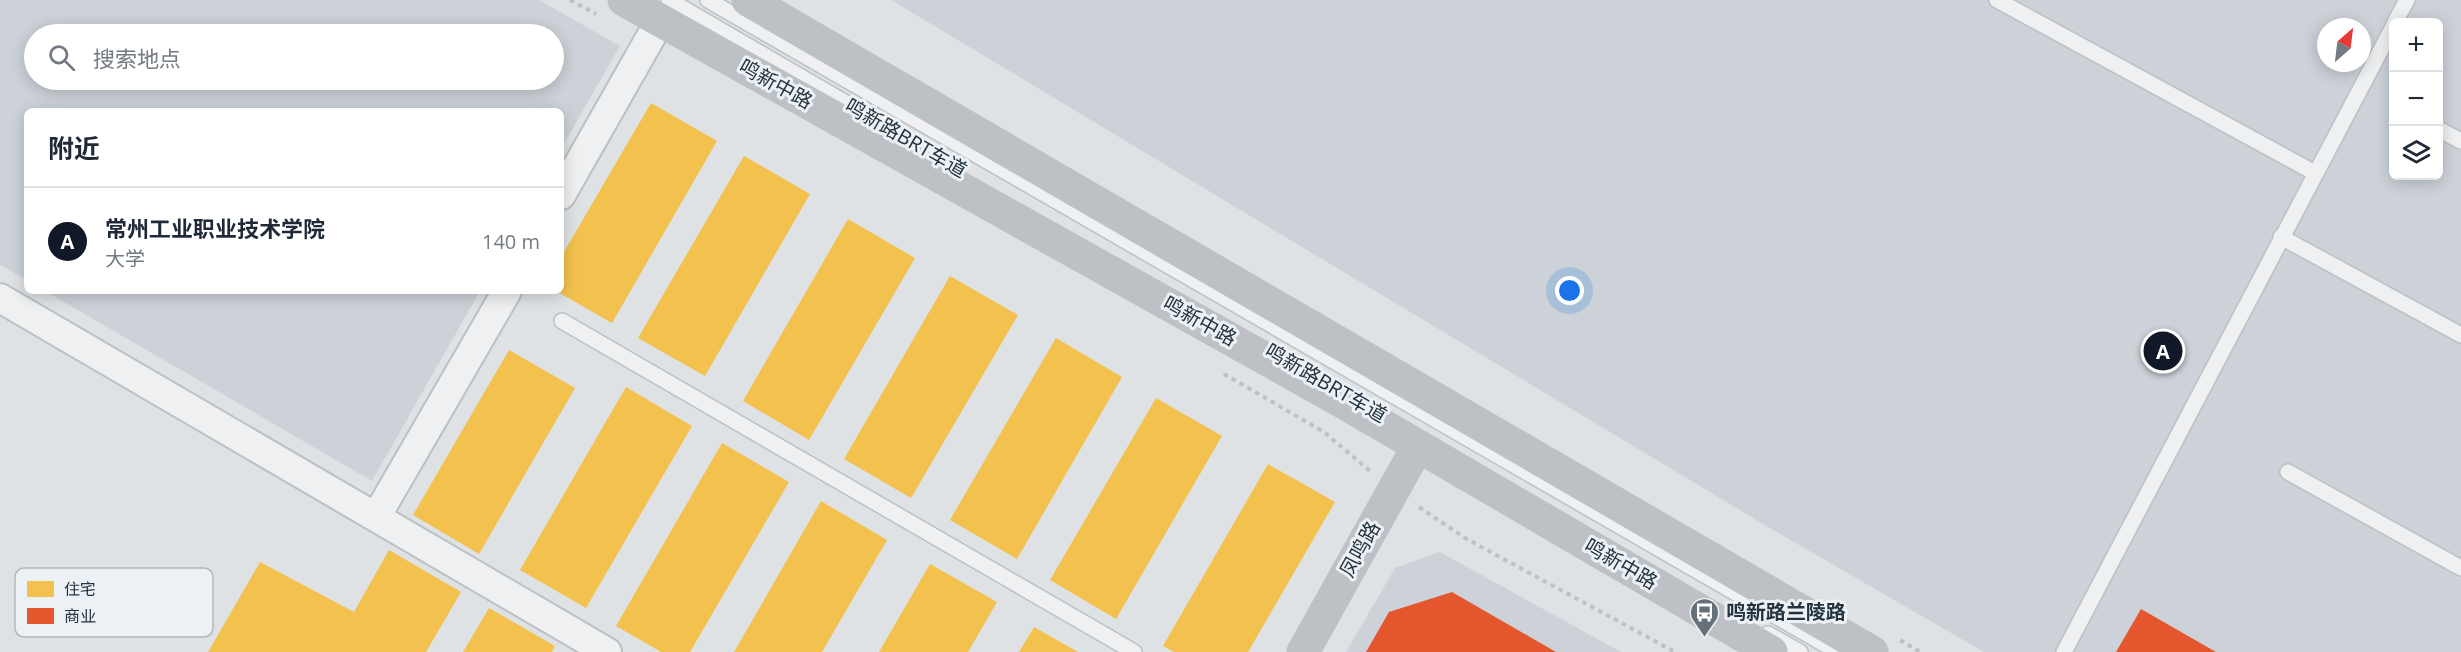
<!DOCTYPE html>
<html lang="zh">
<meta charset="utf-8">
<style>
:root{--surface:#fff;--page:#f2f2f3;--text:#1f2937;--muted:#747a83;--line:#e0e1e3;--accent:#111827}
body{margin:0;font-family:"Open Sans","Noto Sans SC",sans-serif;background:var(--page);color:var(--text)}
.controls{position:absolute;right:18px;top:18px;display:grid;overflow:hidden;border-radius:9px;box-shadow:0 3px 15px #0003}
.controls button{width:54px;height:54px;display:grid;place-items:center;padding:0;border:0;border-bottom:2px solid var(--line);background:var(--surface);color:var(--text);font:30px sans-serif}
.compass{position:absolute;left:2317px;top:18px;width:54px;height:54px;border-radius:50%;background:var(--surface);box-shadow:0 3px 15px #0003;rotate:28deg}
.you{position:absolute;left:1570px;top:291px;width:21px;height:21px;margin:-15px;border:4px solid #fff;border-radius:50%;background:#1a73e8;box-shadow:0 0 0 9px #1a73e833}
.badge{display:grid;place-items:center;width:39px;height:39px;border-radius:50%;background:var(--accent);color:#fff;font-size:20px;font-weight:700}
.pin{position:absolute;translate:-50% -50%;border:3px solid #fff;box-shadow:0 2px 6px #0006}
.list{margin:0;padding:0;list-style:none}
h2{display:flex;justify-content:space-between;align-items:center;height:78px;margin:0;padding:0 24px;font-size:26px}
h2 small{font-size:20px;font-weight:400;color:var(--muted)}
.list li{display:grid;grid-template-columns:39px 1fr auto;gap:18px;align-items:center;box-sizing:border-box;height:108px;padding:0 24px;border-top:2px solid var(--line)}
.list b{display:block;font-size:22px;white-space:nowrap}
.list p{margin:0;font-size:20px;white-space:nowrap;color:var(--muted)}
.list em{font-size:20px;font-style:normal;color:var(--muted)}
.icon{flex:none;width:33px;height:33px;fill:none;stroke:currentColor;stroke-width:2;stroke-linecap:round;stroke-linejoin:round}
.map{position:relative;flex:none;width:2461px;height:652px;overflow:hidden}
.search{position:absolute;background:var(--surface);box-shadow:0 3px 15px #0003;left:24px;top:24px;width:540px;height:66px;display:flex;align-items:center;gap:15px;box-sizing:border-box;padding:0 21px;border-radius:33px;color:var(--muted);font-size:22px}
.panel{position:absolute;background:var(--surface);box-shadow:0 3px 15px #0003;left:24px;top:108px;width:540px;height:186px;border-radius:9px}
.map>svg:first-child{display:block}
</style>
<div class="map">
<svg width="2461" height="652" viewBox="0 0 2461 652">
<rect width="100%" height="100%" fill="#dfe2e4"/>
<path fill="#ccd2d8" fill-rule="evenodd" d="M0,0H539L620,46L561,149V111H27V280L0,265ZM554,34V80H34V34Z
M891,0H2461V652H1984L1768,527ZM2394,22H2438V176H2394ZM2326,27H2362V63H2326Z
M45,291H480L372,481Z
M1440,552L1621,652H1346L1395,568Z"/>
<path fill="#f2c14e" d="M651,103L717,141L612,323L556,291H561V257Z
M744,156L810,194L705,376L638,338Z
M848,219L915,258L809,440L743,401Z
M950,276L1018,315L911,498L844,459Z
M1056,338L1122,377L1017,559L950,520Z
M509,350L575,388L479,554L413,515Z
M626,387L692,426L586,608L520,570Z
M1156,398L1222,436L1116,619L1050,580Z
M722,443L789,482L690,652H661L616,626Z
M1268,464L1335,502L1248,652H1174L1163,646Z
M821,501L887,540L822,652H734Z
M389,550L461,592L426,652H208L260,562L354,612Z
M930,564L997,602L968,652H879Z
M489,608L555,646L552,652H463Z
M1034,627L1078,652H1019Z"/>
<path fill="#e4572e" d="M1452,592L1556,652H1366L1389,612Z
M2141,609L2216,652H2116Z"/>
<g fill="none" stroke-linecap="round" stroke-linejoin="round">
<defs>
<path id="lane" d="M669,0L949,163
M708,0L1838,652
M1997,0L2315,173
M2395,22L2407,0
M2438,129L2461,141
M2281,237L2461,335
M562,321L1134,652
M2288,472L2461,568
M1768,634L1800,652
M2064,652L2394,25"/>
<path id="street" d="M561,195L661,19
M0,298L607,652
M376,517L507,291"/>
</defs>
<use href="#lane" stroke="#bdc0c2" stroke-width="18"/>
<use href="#street" stroke="#bdc0c2" stroke-width="32"/>
<path stroke="#bec2c5" stroke-width="4" stroke-dasharray="4.5 4.5" stroke-linecap="butt" d="M570,0L596,14
M1224,374L1324,432L1370,471
M1419,507L1465,538L1675,652
M1900,640L1920,652"/>
<use href="#lane" stroke="#eef0f2" stroke-width="15"/>
<use href="#street" stroke="#eef0f2" stroke-width="28"/>
<path stroke="#bdc1c5" stroke-width="33" d="M624,0L1341,401L1771,652
M748,0L1872,652
M1303,652L1418,446"/>
</g>
<defs>
<symbol id="bus-pin" viewBox="-11 -11 22 30"><path d="M0 17L-7.5 6A9.5 9.5 0 1 1 7.5 6Z" fill="#667079" stroke="#ebf1f5"/><path d="M-5-6H5V4H4V6H2V4H-2V6H-4V4H-5ZM-3.5-4V0h7V-4ZM-3.5 1.2v1.5H-2V1.2ZM2 1.2v1.5H3.5V1.2Z" fill="#fff"/></symbol>
</defs>
<g fill-rule="evenodd">
<use href="#bus-pin" x="1688" y="596" width="33" height="45"/>
</g>
<g text-anchor="middle" stroke-width="6" stroke-linejoin="round" paint-order="stroke">
<g font-size="20" fill="#25333f" stroke="#ebf1f5">
<text transform="translate(776 84) rotate(29)" y="7">鸣新中路</text>
<text transform="translate(906 138) rotate(30)" y="7">鸣新路BRT车道</text>
<text transform="translate(1200 321) rotate(29)" y="7">鸣新中路</text>
<text transform="translate(1326 383) rotate(30)" y="7">鸣新路BRT车道</text>
<text transform="translate(1360 549) rotate(-61)" y="7">凤鸣路</text>
<text transform="translate(1621 564) rotate(30)" y="7">鸣新中路</text>
</g>
<g font-size="20" font-weight="bold" fill="#25333f" stroke="#ebf1f5" text-anchor="start">
<text x="1726" y="619">鸣新路兰陵路</text>
</g>
</g>
<rect x="15" y="568" width="198" height="69" rx="9" fill="#ebf1f5" stroke="#b0b8be" stroke-width="1.5"/>
<rect x="27" y="581" width="27" height="16" fill="#f2c14e"/>
<rect x="27" y="608" width="27" height="16" fill="#e4572e"/>
<g font-size="16" fill="#25333f">
<text x="64" y="595">住宅</text>
<text x="64" y="622">商业</text>
</g>
</svg>
<div class="controls">
<button>+</button>
<button>−</button>
<button><svg class="icon" aria-label="layers" viewBox="0 0 24 24"><path d="M12 4l9 5-9 5-9-5zM3 14l9 5 9-5"/></svg></button>
</div>
<svg class="compass" viewBox="-18 -18 36 36"><path d="M0-13l5 13h-10z" fill="#e53935"/><path d="M0 13l5-13h-10z" fill="#747a83"/></svg>
<div class="you"></div>
<div class="pin badge" style="left:2163px;top:351px">A</div>
<div class="search"><svg class="icon" aria-label="search" viewBox="0 0 24 24"><circle cx="10" cy="10" r="6"/><path d="M15 15l6 6"/></svg>搜索地点</div>
<section class="panel">
<h2>附近<small></small></h2>
<ul class="list">
<li><span class="badge">A</span><div><b>常州工业职业技术学院</b><p>大学</p></div><em>140 m</em></li>
</ul>
</section>
</div>
